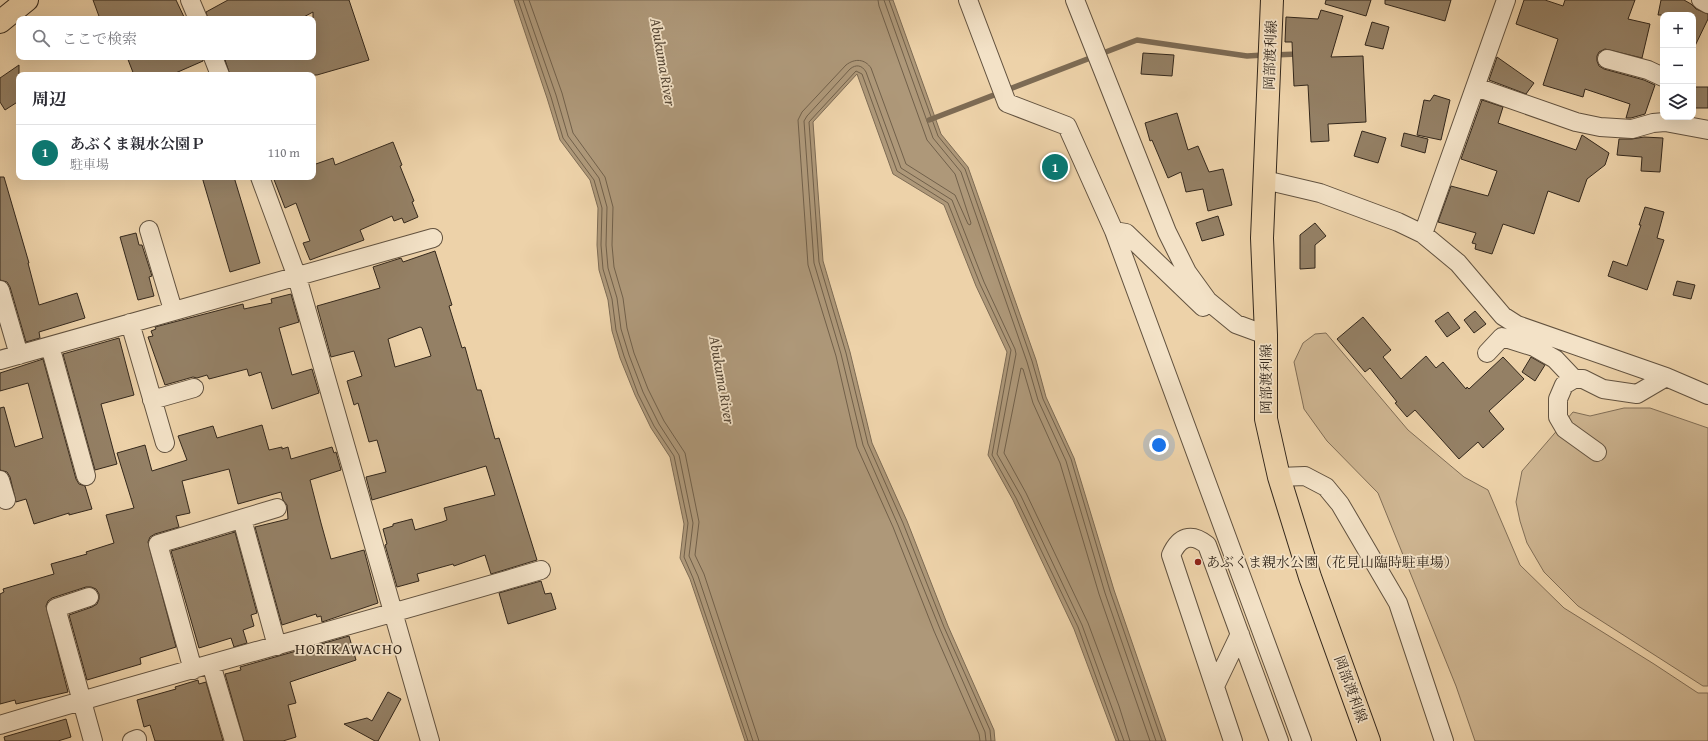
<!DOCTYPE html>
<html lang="ja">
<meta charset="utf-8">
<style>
:root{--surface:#fff;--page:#f7f7f7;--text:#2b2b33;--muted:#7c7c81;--line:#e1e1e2;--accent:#0f766e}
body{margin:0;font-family:"Gentium Book Plus","Noto Serif JP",serif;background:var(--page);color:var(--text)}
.controls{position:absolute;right:12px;top:12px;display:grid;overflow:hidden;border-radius:8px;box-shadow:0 4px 16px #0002}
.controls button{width:36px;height:36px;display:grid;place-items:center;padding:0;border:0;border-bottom:1px solid var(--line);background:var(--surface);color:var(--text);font:20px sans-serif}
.you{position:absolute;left:1159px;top:445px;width:14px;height:14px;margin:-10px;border:3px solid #fff;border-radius:50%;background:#1a73e8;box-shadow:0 0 0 6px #1a73e833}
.badge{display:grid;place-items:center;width:26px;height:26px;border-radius:50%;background:var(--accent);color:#fff;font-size:13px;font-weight:700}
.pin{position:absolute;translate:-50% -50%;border:2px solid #fff;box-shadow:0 1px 4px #0006}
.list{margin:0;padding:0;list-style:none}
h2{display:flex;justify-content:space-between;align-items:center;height:52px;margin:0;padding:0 16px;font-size:17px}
h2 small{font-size:13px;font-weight:400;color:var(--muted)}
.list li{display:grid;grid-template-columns:26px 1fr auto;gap:12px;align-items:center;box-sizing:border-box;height:56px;padding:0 16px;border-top:1px solid var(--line)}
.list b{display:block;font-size:15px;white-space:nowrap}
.list p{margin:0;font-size:13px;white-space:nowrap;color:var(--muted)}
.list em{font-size:13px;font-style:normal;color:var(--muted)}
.icon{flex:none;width:22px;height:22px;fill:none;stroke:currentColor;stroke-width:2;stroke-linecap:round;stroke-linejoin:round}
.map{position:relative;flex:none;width:1708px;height:741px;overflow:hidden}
.search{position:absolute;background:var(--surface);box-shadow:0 4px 16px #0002;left:16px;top:16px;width:300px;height:44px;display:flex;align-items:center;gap:10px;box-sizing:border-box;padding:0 14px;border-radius:8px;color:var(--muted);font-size:15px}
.panel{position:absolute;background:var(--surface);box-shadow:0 4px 16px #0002;left:16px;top:72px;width:300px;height:108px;border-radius:8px}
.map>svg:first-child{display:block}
</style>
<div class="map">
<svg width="1708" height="741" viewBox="0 0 1708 741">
<rect width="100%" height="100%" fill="#edd2a9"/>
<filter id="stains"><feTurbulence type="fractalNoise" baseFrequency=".005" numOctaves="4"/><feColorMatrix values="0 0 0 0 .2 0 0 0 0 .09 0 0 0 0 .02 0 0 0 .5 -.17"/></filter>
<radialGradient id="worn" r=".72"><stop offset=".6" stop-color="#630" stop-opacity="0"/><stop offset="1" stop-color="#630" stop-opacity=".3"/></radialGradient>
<path fill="#ceb591" stroke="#816e56" d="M1326,333L1408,430L1464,477L1488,490L1520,565L1564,608L1654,664L1698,693H1708V741H1475L1456,686L1378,493L1327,441L1304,409L1294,362L1303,343L1315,334Z
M1624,408H1650L1708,428V686H1703L1578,606L1544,572L1527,543L1520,521L1516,502L1522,471L1573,412L1590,416Z"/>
<path fill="#ae9879" stroke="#7d6b54" d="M514,0H893L941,134L968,167L1036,360L1046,397L1074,458L1114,590L1166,741H1116L1074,629L1013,500L988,455L1007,352L976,286L944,205L893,174L857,74L813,122L823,261L850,352L872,443L907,521L948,626L994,730L995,741H745L690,579L680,558L684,524L670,457L651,428L635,395L620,358L612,331L608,300L599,270L597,245L598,208L590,180L560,140L547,98Z"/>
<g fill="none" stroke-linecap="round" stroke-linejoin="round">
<path stroke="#71604a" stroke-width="1" d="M518,0L551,97L563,138L594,180L602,208L601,245L603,269L612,299L616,330L624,356L638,394L654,426L674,456L688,523L684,557L693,578L748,741
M523,0L556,95L568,136L599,178L607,207L606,245L608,268L617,298L621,329L629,355L643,392L659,424L679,455L693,523L689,556L698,576L753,741
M529,0L562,93L573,133L605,177L613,207L612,245L614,267L623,298L627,328L634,353L648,389L664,421L685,453L699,522L695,555L704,574L759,741
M878,0L879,6L927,140L955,174L971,223L970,225L968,224L955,195L906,164L871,68C865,59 855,58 846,65L802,112L798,120L808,265L836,356L857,447L893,527L934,631L979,734L980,741
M884,0L933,138L961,172L1027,362L1038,400L1066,461L1105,593L1156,741
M889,0L938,136L965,169L1032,361L1043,399L1071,459L1110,591L1162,741
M986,741L985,732L940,629L898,525L863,445L841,354L814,263L804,121L807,116L850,69C856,64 862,65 866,72L901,168L952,200L984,282L1015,349L1016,354L997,454L1021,496L1082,625L1124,741
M991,741L990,730L944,627L903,523L868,444L846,353L819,262L809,122L856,71L862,74L897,171L948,203L980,284L1011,350L992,455L1016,498L1078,627L1119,741
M1130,741L1119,706L1088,623L1026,493L1004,453L1021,368L1023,369L1033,403L1060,463L1099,594L1150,741"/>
<path stroke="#7d6b54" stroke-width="5.5" d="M1273,55L1298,54
M929,120L1137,40L1247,56L1264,55"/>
</g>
<path fill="#948065" stroke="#34281c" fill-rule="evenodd" d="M93,0H176L185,19H100Z
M228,0H349L369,60L317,75H230L225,60L234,57H313V12L300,19H208L206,12Z
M1326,0H1371L1366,16L1325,4Z
M1385,0H1451L1445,21L1385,4Z
M1524,0H1545L1563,6L1565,0H1635L1628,19L1650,24L1642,58L1605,49L1599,52L1597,56V61L1599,66L1604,69L1644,80L1655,85L1645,114L1631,118H1626L1630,104L1585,89L1583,97L1543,85L1558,39L1516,24Z
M1661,0H1684L1691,4L1696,9L1708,14V19L1693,50V15H1658Z
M1321,10L1343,16L1331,57L1363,56L1366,122L1328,124L1329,141L1311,142L1308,85L1294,86L1292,42H1285L1286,17L1318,19Z
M1372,22L1389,27L1383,49L1365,45Z
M1143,53L1174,55L1172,76L1141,74Z
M127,57H203V61L171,75H134Z
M1497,57L1534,83L1526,94L1489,80Z
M19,65V101L5,110L0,102V78Z
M1693,87H1708V108H1693Z
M1434,95L1450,100L1441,140L1417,135L1424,100L1430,101Z
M1482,100L1503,107L1498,123L1576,150L1582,135L1609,153L1605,165L1587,179L1579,202L1548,191L1534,234L1503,224L1492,254L1475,249L1476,244L1472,243L1476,233L1438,222L1451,186L1488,196L1497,171L1461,159Z
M1177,113L1188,150L1198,146L1209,172L1223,169L1232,205L1208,211L1203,189L1186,192L1181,172L1168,178L1152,140L1150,141L1145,123Z
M1362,131L1386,138L1378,163L1354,156Z
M1404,133L1428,139L1425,153L1401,146Z
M1644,137L1663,138L1660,172L1641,171L1642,157L1617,155L1619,139H1632Z
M393,142L402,165L400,166L414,201L412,202L418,217L404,223L402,218L394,221L392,216L360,230L364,240L310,260L303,243L310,241L296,203L285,208L273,177H313V165L333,158L335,165Z
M0,177H4L29,263H28L39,305L77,293L85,318L39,332L40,338L26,342L10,287L7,282L0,280Z
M202,177H234L260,263L230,272Z
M1645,207L1664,212L1657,238L1664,240L1647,290L1608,276L1613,261L1627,266L1641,225H1639Z
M1218,216L1224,235L1202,241L1196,223Z
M1315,223L1326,236L1315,245V268L1300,269V235Z
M136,233L139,245H142L152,276L149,277L154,296L138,300L120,237Z
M435,251L452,305L449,306L462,348L465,347L477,390H481L495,439L499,438L537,560L491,574L485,555L454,566L453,564L417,574L419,581L397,587L385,545L387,544L383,529L393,526V524L412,519L415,530L442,522L447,520L444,508L495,495L486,466L372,500L366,477L386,472L377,440L369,442L358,403L354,405L347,381L362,376L354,351L331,357L317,306L380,288L373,267L401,258L403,262ZM420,327L422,328L431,356L395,367L388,339Z
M1677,281L1695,285L1691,299L1673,295Z
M291,294L299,322L279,328L292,375L312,369L319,393L272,409L261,372L249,376L247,369L209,379L207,375L197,378L193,377L165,385L148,337L153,336L151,331L156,329L155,327L243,304L244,309L272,303L271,299Z
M1475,311L1486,324L1474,333L1464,320Z
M1448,312L1460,328L1447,337L1435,321Z
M1363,317L1391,350L1383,357L1401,379L1426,356L1436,368L1443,362L1466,389L1467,387L1469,389L1503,357L1524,379L1489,411L1504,429L1483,448L1478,442L1459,459L1415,410L1407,417L1395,403L1397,402L1370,368L1365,372L1337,339Z
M119,338L134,395L101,404L117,464L95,470L63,354Z
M1531,357L1545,365L1535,381L1522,372Z
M43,359L76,479L79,484L85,486L92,509L69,515V513L34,524L26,499L16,502L10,477L7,472L0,470V408L4,407L15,447L43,438L28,383L0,391V373Z
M262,425L269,450L282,447V449L288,447L291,459L332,447L334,453L336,452L341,470L310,480L321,523L331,559L364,550L378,603L322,622L321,616L317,617L316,614L282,625L255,527L288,519L287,505L283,500L281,492L238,504L229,469L182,481L190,513L176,516L179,527L155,534L150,537L148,542L176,647L140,658L141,664L87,680L69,615L92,607L97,604L99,599V594L96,589L91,587H86L52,598L48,601L46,606L68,692L16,704L15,700L0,704V594L4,592L3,589L54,574L51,564L87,554L86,552L114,543L106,515L134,508L117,453L145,445L152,471L187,460L178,436L213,426L217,438Z
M235,532L257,613L251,615L254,626L243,630L247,643L234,647L231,638L199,648L171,551Z
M541,581L545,594L551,593L556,609L508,624L499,593Z
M349,636L356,660L290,682L296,703L288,705L296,737L283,741H244L225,674L241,670L240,667Z
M198,680L199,684L206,682L223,741H155L150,725L144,727L137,700L176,689L175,687Z
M388,692L401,699L378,741H375L344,724L367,718L372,721Z
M66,719L71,737L58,741H5L4,737Z"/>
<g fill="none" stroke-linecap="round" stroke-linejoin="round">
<defs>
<path id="minor" d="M190,0L198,19
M968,0L1007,103L1067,126L1114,231L1302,741
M1075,0L1167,232L1187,272L1208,301L1236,324L1266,335
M1701,0L1708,4
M213,57L220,75
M1607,59L1648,70L1663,77
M1476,87L1576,122L1600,127L1632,129L1653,123L1665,122L1708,130
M260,177L297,277L430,741
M1265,180L1320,193L1398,222L1423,234L1458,263L1503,316L1517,325L1666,377L1708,395
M149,230L173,310
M1114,231L1126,233L1203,307
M1423,234L1506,0
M0,290L19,355
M130,323L165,443
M50,346L86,476
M1487,353L1502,337L1534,347L1555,359L1574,379
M0,360L433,238
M152,400L194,388
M1597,452L1565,429L1558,417V399L1564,385L1574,379H1583L1603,389L1637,394L1666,377
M1279,477L1305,476L1326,487L1340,504L1398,603L1444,741
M0,480L6,500
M242,519L277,646
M89,597L56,608L93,741
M211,664L234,741
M193,670L158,544L277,508
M1215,686L1240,634
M0,725C180,671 361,623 541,570
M132,741L137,739V741
M1233,741L1171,555C1179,537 1191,532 1207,545L1279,741"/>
<path id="major" d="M1272,0L1262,238L1266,335V419L1279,477L1310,577L1369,741"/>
<path id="highway" d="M0,22L27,0"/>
</defs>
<use href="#minor" stroke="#62523f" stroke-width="20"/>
<use href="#major" stroke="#34281c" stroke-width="24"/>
<use href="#highway" stroke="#34281c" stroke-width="24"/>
<use href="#minor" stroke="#f3e2c7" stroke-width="18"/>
<use href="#major" stroke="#edd2a9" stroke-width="22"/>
<use href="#highway" stroke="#edd2a9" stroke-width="22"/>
</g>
<circle fill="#8f2418" stroke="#f3e2c7" stroke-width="1.5" cx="1198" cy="562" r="4"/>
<g text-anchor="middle" stroke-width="3.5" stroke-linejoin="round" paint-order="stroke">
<g font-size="14" fill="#34281c" stroke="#f3e2c7">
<text transform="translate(1270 55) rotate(-88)" y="5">岡部渡利線</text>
<text transform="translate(1266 379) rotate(-90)" y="5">岡部渡利線</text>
<text transform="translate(1351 689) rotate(70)" y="5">岡部渡利線</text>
</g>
<g font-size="14" fill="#34281c" stroke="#f3e2c7" text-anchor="start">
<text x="1206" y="567">あぶくま親水公園（花見山臨時駐車場）</text>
</g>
<g font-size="15" font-style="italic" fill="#594a38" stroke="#f3e2c7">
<text transform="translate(663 62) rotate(80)" y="5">Abukuma River</text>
<text transform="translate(722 380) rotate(80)" y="5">Abukuma River</text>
</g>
<g font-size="15" letter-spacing="1" fill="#34281c" stroke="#f3e2c7">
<text x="349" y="654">HORIKAWACHO</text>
</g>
</g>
<rect width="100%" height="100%" filter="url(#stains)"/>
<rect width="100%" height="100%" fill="url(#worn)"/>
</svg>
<div class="controls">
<button>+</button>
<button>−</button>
<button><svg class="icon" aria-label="layers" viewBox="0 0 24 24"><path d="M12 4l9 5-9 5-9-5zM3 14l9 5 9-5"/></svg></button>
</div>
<div class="you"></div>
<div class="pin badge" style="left:1055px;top:167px">1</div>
<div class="search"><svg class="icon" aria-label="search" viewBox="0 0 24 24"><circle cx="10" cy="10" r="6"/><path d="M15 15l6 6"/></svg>ここで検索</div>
<section class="panel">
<h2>周辺<small></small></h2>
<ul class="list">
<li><span class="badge">1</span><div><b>あぶくま親水公園Ｐ</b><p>駐車場</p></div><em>110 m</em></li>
</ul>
</section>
</div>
